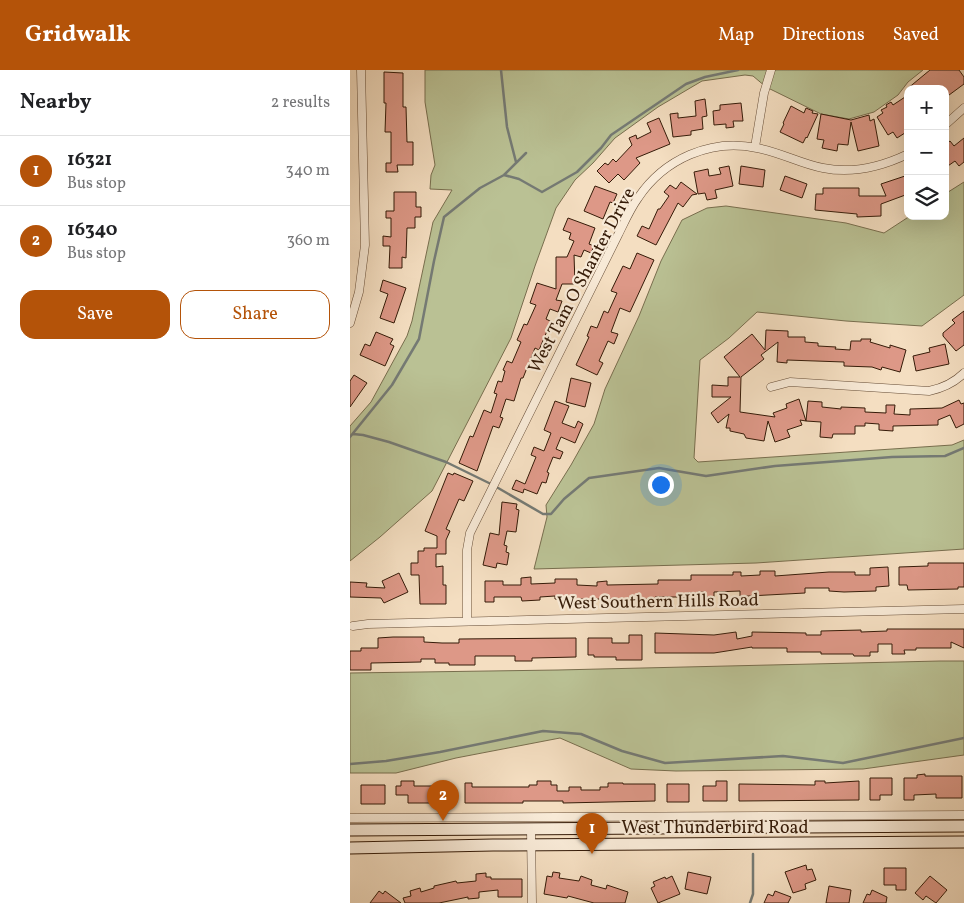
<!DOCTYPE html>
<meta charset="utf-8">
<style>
:root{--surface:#fff;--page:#f6f6f6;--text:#202124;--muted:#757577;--line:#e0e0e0;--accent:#b45309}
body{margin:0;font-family:Vollkorn,serif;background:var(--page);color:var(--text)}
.controls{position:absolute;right:15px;top:15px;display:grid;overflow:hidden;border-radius:10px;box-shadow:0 5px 20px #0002}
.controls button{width:45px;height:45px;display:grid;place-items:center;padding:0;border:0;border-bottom:1px solid var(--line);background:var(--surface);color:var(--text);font:25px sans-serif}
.you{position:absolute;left:310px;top:414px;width:18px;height:18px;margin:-12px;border:4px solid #fff;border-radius:50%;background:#1a73e8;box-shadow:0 0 0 8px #1a73e833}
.badge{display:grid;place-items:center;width:32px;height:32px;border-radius:50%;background:var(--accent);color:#fff;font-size:16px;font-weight:700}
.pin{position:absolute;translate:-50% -41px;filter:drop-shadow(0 1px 2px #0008)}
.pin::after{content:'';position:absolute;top:26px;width:18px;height:15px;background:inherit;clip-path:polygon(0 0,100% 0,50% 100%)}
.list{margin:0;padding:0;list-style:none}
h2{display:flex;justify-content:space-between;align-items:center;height:65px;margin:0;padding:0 20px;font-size:21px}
h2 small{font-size:16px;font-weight:400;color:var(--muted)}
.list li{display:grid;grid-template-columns:32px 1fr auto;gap:15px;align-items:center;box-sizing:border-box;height:70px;padding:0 20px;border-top:1px solid var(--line)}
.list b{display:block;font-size:19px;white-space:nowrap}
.list p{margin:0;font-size:16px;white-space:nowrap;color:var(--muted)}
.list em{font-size:16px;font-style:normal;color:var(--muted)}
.actions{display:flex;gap:10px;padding:15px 20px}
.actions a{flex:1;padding:11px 0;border:1px solid var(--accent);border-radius:15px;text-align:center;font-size:18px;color:var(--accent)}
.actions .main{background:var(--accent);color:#fff}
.icon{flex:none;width:28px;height:28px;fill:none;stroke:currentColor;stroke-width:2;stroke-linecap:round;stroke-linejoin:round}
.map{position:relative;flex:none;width:614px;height:833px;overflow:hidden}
header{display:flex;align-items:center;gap:30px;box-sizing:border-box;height:70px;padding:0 25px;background:var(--accent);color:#fff}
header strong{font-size:24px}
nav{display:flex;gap:28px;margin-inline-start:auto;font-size:18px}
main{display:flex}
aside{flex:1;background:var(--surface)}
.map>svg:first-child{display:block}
</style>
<header>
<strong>Gridwalk</strong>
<nav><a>Map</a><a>Directions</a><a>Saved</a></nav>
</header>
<main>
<aside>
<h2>Nearby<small>2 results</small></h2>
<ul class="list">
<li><span class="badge">1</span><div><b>16321</b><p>Bus stop</p></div><em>340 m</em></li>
<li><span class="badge">2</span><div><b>16340</b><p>Bus stop</p></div><em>360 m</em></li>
</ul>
<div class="actions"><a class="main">Save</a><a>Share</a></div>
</aside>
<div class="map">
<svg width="614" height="833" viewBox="0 0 614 833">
<rect width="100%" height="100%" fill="#f4dec1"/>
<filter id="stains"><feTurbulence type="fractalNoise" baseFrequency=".004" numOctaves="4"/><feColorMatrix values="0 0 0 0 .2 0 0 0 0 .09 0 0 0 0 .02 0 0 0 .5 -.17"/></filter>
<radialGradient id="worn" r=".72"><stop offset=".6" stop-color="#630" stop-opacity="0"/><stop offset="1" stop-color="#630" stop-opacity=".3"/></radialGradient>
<path fill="#bac194" stroke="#786e4e" d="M75,0H573L558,12L548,25L524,42L499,49L471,44L416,17L403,6L395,5L352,11L308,37L265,68L243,93L225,110L206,138L185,196L161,268L82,421L30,467L0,491V356L21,332L57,266L62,251L83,152L102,120L80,119L81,105L85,95L75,32Z
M614,112V225L572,256L496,251L407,242L379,268L350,290L344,388L348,392L602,375L614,370V479L406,493L184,499L197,447L196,435L221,395L244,354L255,319L289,246L311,191L332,150L357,138L376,136L496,153L534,163L560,146H595V124Z
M590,591H614V685L513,699L326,701L281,699L210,668L106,688L46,703H0V603L208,600Z"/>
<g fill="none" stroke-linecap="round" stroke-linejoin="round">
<path stroke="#757a74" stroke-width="2.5" d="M151,0L157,57L166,92
M154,105L169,109L192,122L227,102L251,78L261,65L336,14L355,7L388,0
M3,364L13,365L39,372L96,392L143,415L193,444H201L214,429L239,408L309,398L356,406L425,396L542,387L595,386L614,378
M0,367L42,315L69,269L84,191L94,147L130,118L154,105L176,83
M0,694L36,691L90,682L193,661L231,664L272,681L315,693L433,686L493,693L614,668
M400,833L403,824V784"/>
</g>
<path fill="#dd9887" stroke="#351b08" d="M580,0H609L614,7V14L595,28V19H557Z
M34,2L53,3V37H56L57,72H63V95H47L48,102H36V93H41V62H35L36,33H34Z
M558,25V61L547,68L543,62L538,65L527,47L533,43L531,40L537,37L536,35L541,32L543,35Z
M355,29L357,46L352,47L353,59L341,61V65L323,67L320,44L328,43V48L346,46L345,31Z
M391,33L393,51H383L384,57L376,58V54L364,55L363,41L370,40V35Z
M441,36L454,43L456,38L463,41L462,43L468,44L457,68L456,67L453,73L430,62L434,54L433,53Z
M471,44L501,50L519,45L520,51L524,49L529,76L508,81L501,52L498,75L488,74L487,81L472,78L474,70L467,69Z
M309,48L320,74L286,88L290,93L274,110L268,104L259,113L247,101L255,93L258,95L263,89L266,92L282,75L279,68L286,65L287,69L301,62L297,53Z
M614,68V92L609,96L605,91L595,98V75L600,71L604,76Z
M379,96L383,116L365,120L367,128L357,130L355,123L348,124L344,102L358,99L359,106L371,104L369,98Z
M391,96L415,100L413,117L389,114Z
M558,105V124L531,134V146L507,147V144L465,140L466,124H473V118H509V126H536L531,114Z
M435,106L457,114L452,128L430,120Z
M331,112L347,124L342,125L333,137L328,133L306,175L287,166L292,156L299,159L308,139H310L319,126L314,122L320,115L326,119Z
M245,116L267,124L263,133L260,132L253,149L234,141Z
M44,122H66V137H71V147H65V158H57L56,188L52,187V198H39L40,176H33V166L41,167V148H36V141H44Z
M218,148L245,158L239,174L244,176L241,183L234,180L231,187L224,185L225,214H212L206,230L212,231L208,242L200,239L196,249L202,252L198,261H197L189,280L185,278L173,308H171L164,331L156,329L150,347L153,348L149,358L143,356L127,401L109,393L120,366L123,367L134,340L141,343L147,324L144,323L148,311L152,312L155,301L153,300L157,291L162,293L171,272L167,270L174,254L177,255L186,235L180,233L187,213L206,219V187H217L224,171L219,169L221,163L213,160Z
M287,183L304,190L280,242L270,238L261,262L268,264L264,274L258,271L249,291L253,293L247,305L226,295L239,267L237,266L241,256L247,258L254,241L258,243L267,223L261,221L273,196L280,199Z
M33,210L56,218L44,253L30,248L38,224L30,221Z
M614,241V275L606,281L593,266V263L605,253L602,250Z
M416,260L438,261V267H455V272L468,273V276L486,277L485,279L500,280L501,271H511V269H521L520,272L540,278V275L556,280L550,302L532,297L531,300L522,297L494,296V292L437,290V293L427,292L428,272L411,285L414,289L391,307L390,342L425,347L423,343L437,338L436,334L449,329L456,351L450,350L452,355L437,360L440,367L425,372L418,351L414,371L396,368L394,364L380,361V358H376L379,344L368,353L361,343L381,327H362V315L378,316V307H390L374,287L402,264L415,280Z
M26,262L43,269L40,274L44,276L35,296L10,285L15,274L20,276Z
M595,274L599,294L566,301L563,286L580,282L579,278Z
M4,305L17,313L0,337V311Z
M221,308L241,313L235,337L216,332Z
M609,330L611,334L614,333V354L606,358L600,345L588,350V355L543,356V361L529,360V354L515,353V356H505V364H483L482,368L470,367L471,352L456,351L458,331L472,332V337L491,339V337L515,338V342L536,343V335H545L544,344L560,345V339L592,338Z
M205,331L219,336L212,353L225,358L228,351L233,354L225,373L211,367L206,379L213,382L210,389L203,387L197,402L199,403L196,413L192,412L187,424L174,419L173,423L162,419L166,410L175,414L186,387L181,385L184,377L194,381L201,363L194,360Z
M98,403L103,405L104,403L123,411L114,431L109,429L96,459L100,461L96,470V484H86V497L93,496V515H96V534H70L69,505H61V493H68V481H74V478H87V466L75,461Z
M152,432L167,434L166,439L169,440L166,462L157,461L154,475L157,476L156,482L159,483L157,495L147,493L146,498L133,495L140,463L149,465Z
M578,493H614V517H608V519L558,520L557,515H549V497L578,496Z
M538,497L539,516L526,517V521L494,522L479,521V518H455V523L399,526H390V521L364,522V527H354V522L338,523V527H305V529H205V526L190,527V530L172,531L171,527H144V532H135V511H153V515H171V508L181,507V514L205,513V509H227V515L247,516V512L257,511V515L308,514V510H341V505H383V502H391V506L410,505V501H425V506L479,502H505V505H520V498Z
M49,503L58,522L34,533L31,528L0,527V512L17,513L16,517L35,518L32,511Z
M537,559H614V578L601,572V578H566V580H554L555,584H542V574H528V582H520V586H504L503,584H471V582H437V578H402V577L364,583H305V563L364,565L386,562L387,569L402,566V562L456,563V565H471V561L511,560V562L537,561Z
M279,565H292V590H266V587H244V585H238V568H262V573H279Z
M43,567H74V572L92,573H109V569L226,568V587L182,588V591H165V586H125V595H99V593H85V589H71V592L21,593V600H0V581H11V578H28V568Z
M575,704V706H612V728H586V724L564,725V730H554V708H567V705Z
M520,708H542V725H530V730H520Z
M51,711H64V716H103V733H58V725H46V716H51Z
M187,711H201V715H207V721H219V717H231V720H250V717H258V713H273V714H305V731L213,733V731H173V733H115V713H122V717H179V715H187Z
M366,711H377V731H353V716H366Z
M465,711H475V713L509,711V730L389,731V714L465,715Z
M317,714H339V732H317Z
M11,715H35V734H11Z
M456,795L457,800L462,799L466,810L455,814L456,819L443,823L435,802Z
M534,798H556V820H546V815H534Z
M203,802L210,803L209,808L229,811L231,806L242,810L241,815L256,819L257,815L278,822L275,833H244L218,826L217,828L194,824L197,806L202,807Z
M338,802L361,807L357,824L335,819Z
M136,803V807H141V809H172V827H148V820L129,822V828L118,829V827L89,833H55L53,828L61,826L60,821L70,818L71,822L84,818V816L106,811L107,813L126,811V804Z
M322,806L330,824L308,833L301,818L305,816L303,812L315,807L316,809Z
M580,806L597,820L586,833L576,826L573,830L565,823Z
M479,816L501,820L499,833H476Z
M522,820L537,827L536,833H513L517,824L520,825Z
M29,821L33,824L35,821L51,833H20Z
M425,821L441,827L438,833H414L418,824L423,826Z"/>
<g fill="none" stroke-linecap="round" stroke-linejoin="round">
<defs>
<path id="minor" d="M595,55L614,38
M405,77L414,23L421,0
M0,253L9,222L15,175L11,0
M421,317L440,312L579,321C593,318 604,313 614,303
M117,551V480L120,463L268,165C274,153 280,139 288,128C314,89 361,68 407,78C430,82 451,94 473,98C503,104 531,97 558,84
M3,556L18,554L614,539
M0,748L614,745
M181,759L182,833"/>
<path id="secondary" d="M0,760L614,756
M0,778L143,775L614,772"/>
</defs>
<use href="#minor" stroke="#654c36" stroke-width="9"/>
<use href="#secondary" stroke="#351b08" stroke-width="13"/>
<use href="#minor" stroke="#f8ead7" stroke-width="8"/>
<use href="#secondary" stroke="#f8ead7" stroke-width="11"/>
</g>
<g text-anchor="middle" stroke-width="4.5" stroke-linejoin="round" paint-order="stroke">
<g font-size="18" fill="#351b08" stroke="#f8ead7">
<text transform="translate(231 210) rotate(-62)" y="6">West Tam O Shanter Drive</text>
<text transform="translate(308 531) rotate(-1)" y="6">West Southern Hills Road</text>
<text x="365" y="763">West Thunderbird Road</text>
</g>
</g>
<rect width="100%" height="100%" filter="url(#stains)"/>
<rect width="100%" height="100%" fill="url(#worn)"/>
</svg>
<div class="controls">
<button>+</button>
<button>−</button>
<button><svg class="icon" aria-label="layers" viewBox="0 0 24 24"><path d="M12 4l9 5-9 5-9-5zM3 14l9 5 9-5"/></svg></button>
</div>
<div class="you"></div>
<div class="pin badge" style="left:242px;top:784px">1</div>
<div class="pin badge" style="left:93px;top:751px">2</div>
</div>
</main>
